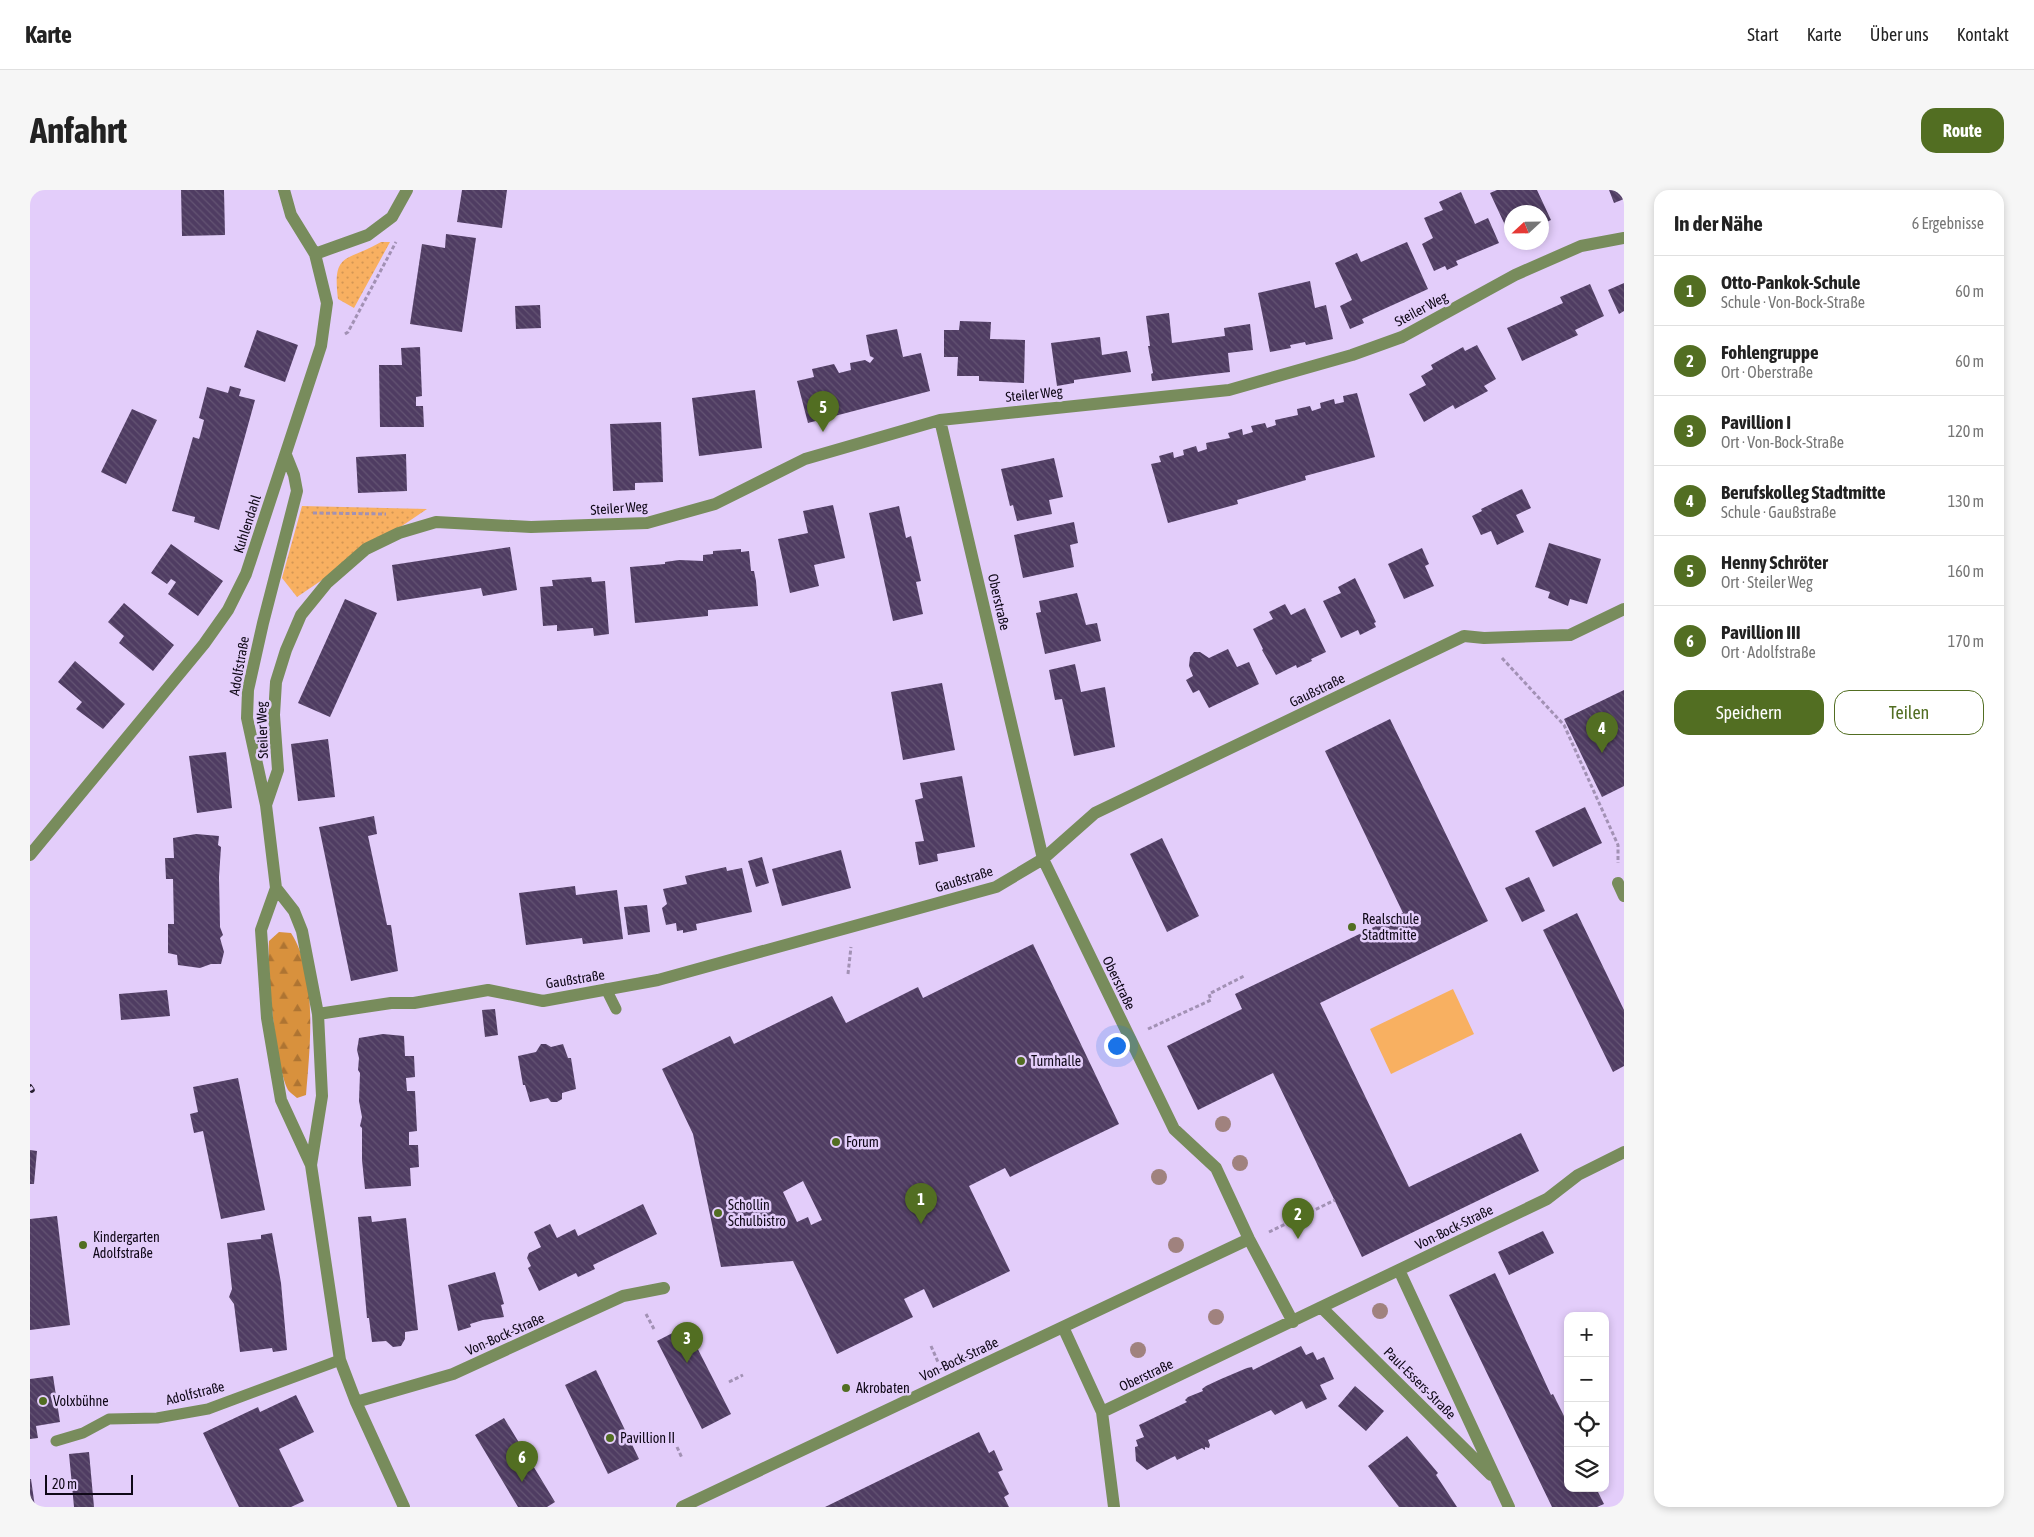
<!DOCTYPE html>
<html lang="de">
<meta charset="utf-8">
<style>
:root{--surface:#fff;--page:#f6f6f6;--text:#222;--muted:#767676;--line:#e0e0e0;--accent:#526e22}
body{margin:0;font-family:"Asap Condensed",sans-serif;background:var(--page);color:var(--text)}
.controls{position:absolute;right:15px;bottom:15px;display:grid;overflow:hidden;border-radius:10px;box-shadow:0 2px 8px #0003}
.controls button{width:45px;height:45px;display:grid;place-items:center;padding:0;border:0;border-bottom:1px solid var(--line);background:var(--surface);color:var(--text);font:25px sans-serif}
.compass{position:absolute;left:1474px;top:15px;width:45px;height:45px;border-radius:50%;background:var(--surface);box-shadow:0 2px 8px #0003;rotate:248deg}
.scale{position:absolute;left:15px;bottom:12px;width:88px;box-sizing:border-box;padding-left:5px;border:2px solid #0f0817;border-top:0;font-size:14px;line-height:18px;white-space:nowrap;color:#0f0817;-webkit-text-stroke:4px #e3cdfa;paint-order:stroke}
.you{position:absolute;left:1086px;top:855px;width:18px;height:18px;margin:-12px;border:4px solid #fff;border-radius:50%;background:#1a73e8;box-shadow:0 0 0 8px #1a73e833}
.badge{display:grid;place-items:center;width:32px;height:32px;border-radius:50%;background:var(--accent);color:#fff;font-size:16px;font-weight:700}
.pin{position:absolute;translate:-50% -41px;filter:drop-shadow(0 1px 2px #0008)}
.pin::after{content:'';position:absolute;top:26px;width:18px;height:15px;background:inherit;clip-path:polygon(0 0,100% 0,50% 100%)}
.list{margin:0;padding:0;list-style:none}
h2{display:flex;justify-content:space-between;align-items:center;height:65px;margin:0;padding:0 20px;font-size:21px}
h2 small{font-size:16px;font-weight:400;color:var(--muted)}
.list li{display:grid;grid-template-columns:32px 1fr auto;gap:15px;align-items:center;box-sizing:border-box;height:70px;padding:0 20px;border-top:1px solid var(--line)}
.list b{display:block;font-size:19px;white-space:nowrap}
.list p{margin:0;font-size:16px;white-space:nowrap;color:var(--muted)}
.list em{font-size:16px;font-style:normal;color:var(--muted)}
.actions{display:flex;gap:10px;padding:15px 20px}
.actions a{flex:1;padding:11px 0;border:1px solid var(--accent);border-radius:15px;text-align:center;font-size:18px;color:var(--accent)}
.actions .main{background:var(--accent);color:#fff}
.icon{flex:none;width:28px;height:28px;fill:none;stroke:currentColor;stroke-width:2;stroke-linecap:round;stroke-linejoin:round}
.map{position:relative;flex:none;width:1594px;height:1317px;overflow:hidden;border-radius:15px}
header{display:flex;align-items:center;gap:30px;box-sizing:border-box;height:70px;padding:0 25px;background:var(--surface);border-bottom:1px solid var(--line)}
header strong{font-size:24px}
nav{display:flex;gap:28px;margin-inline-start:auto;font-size:18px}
.intro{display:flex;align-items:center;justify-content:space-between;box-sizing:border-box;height:120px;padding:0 30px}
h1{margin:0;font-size:35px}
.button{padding:12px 22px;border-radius:15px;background:var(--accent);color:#fff;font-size:18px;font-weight:700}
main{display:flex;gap:30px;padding:0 30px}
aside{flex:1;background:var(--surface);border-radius:15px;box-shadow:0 2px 8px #0003}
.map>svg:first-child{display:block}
</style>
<header>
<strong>Karte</strong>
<nav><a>Start</a><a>Karte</a><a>Über uns</a><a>Kontakt</a></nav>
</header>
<div class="intro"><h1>Anfahrt</h1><a class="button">Route</a></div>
<main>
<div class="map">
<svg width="1594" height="1317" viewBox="0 0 1594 1317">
<defs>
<pattern id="grass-dots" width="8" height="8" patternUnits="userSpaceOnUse" patternTransform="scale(1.25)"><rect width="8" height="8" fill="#f8b061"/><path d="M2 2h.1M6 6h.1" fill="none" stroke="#d39654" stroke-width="1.8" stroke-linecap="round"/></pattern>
<pattern id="forest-firs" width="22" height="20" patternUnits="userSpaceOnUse" patternTransform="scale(1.25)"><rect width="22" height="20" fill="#d8913d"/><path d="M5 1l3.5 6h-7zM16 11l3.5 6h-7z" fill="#ae7432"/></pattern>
<pattern id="building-back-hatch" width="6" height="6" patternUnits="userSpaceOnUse" patternTransform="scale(1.25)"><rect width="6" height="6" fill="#4f3c62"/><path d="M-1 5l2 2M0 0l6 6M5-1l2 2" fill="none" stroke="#645473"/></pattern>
</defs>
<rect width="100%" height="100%" fill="#e3cdfa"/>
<path fill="url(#grass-dots)" d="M351,52H360L324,118L308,109C302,61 317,72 351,52Z
M272,316L397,319L267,407L252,388Z"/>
<path fill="url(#forest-firs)" d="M249,742L261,743C288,785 280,857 276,905L267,908C264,905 260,903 258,900C245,874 237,781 239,751Z"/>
<path fill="#f8b061" d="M1423,799L1444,844L1361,884L1340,839Z"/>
<path fill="url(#building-back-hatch)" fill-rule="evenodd" d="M151,0H194L195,45L152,46Z
M432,0H477L472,38L427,32Z
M1467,0H1507L1521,30L1512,34V22H1482V50L1460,3Z
M1579,0H1594V9L1584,13Z
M1431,2L1445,34L1458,28L1469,53L1426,71L1428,75L1417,80L1415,76L1404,81L1392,54L1403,48L1394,28L1413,20L1409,12Z
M416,44L446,48L432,142L380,134L392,54L415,58Z
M1377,52L1398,99L1332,129L1334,133L1320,139L1310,116L1322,110L1305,73L1327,63L1331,72Z
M1280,91L1285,118L1296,115L1303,149L1276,155L1275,152L1260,155L1261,158L1240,162L1228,103Z
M1594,93V121L1589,124L1578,100Z
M1560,94L1574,126L1545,140L1548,145L1492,171L1477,138L1533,113L1530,107Z
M510,115L511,138L486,139L485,116Z
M1139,123L1142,153L1195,146L1194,138L1220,134L1223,160L1198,163L1200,182L1122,191L1121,184L1123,183L1118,156H1120L1116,126Z
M930,131L961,132L960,149L995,150L994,193L949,191V186H927L928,167H914V140H929Z
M867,139L873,167L891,163L900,201L778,233L767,191L784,187L782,179L804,174L809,183L821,180L820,173L835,170L840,173L844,168L840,166L836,145Z
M227,140L268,155L255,192L214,177Z
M1070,147L1072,165L1097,161L1101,182L1044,190V193L1027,196L1021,153Z
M1447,155L1466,189L1454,196L1458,201L1425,219L1423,215L1394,232L1379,204L1396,195L1391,186L1403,179L1401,175L1433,157L1435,161Z
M390,157L392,206L386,207V216H393L394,237H350L349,175H372L371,158Z
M200,196L211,199L209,206L225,210L189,340L164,332L165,327L142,321L163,247L169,249L170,246L174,230L169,228L177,197L198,203Z
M725,200L732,258L669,266L662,208Z
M1327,203L1345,267L1275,286L1276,290L1207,310L1208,314L1138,333L1121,274L1131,272L1129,266L1143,262L1144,268L1154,265L1153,260L1166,256L1168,262L1177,259L1176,253L1200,248L1198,243L1212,239L1213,245L1223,242L1221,236L1235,233L1237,238L1246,235L1245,230L1268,225L1267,219L1280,216L1282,221L1291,218L1290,213L1304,209L1305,214L1314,212L1313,206Z
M102,219L127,230L96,294L71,282Z
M631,232L633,292L605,293V300L583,301L580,234Z
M376,264L377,301L328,303L326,267Z
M1024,268L1033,307L1019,310L1022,324L987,331L983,315L980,316L971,279Z
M1492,299L1501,318L1486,325L1494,342L1467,355L1461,341L1451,345L1442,326L1452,321L1451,319Z
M803,315L815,368L784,375L789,396L760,403L748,349L778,343L773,321Z
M869,316L876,348L881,346L891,391L886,392L893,424L863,431L839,323Z
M1044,332L1048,353L1040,355L1044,377L993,388L984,345Z
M1519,353L1571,369L1557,414L1540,409L1538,416L1518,408L1520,402L1505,397Z
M141,354L193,391L168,426L138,404L146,392L141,389L137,394L121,383Z
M480,357L487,400L453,406L451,398L367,411L362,375Z
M1392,358L1399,374L1395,376L1404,396L1374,409L1358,374Z
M711,359V362L719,361L721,381H724L726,391L728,416L678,420V426L605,433L600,377L635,374V372L649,370L673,371V365L683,364V361Z
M561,387L562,392L575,391L579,444L564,446L563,438L527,441V435L513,436L510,397L523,396L522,390Z
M1325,388L1346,432L1344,433L1346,437L1330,445L1328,440L1311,448L1293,411L1311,403L1308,397Z
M1047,403L1056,435L1067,433L1071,451L1015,464L1006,423L1011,422L1009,411Z
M315,409L347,423L300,527L268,513Z
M94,413L144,455L123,481L89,453L94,446L78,432Z
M1255,414L1261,425L1275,418L1296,462L1281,469L1282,471L1267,478L1266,475L1246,485L1232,460L1233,459L1223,439L1243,429L1239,422Z
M1198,459L1207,477L1219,472L1229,494L1179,518L1169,500L1163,503L1156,490L1163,486L1159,476L1160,467L1164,462H1170L1179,468Z
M45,471L95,514L73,539L46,519L52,512L28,492Z
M1045,474L1051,502L1075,497L1085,557L1044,566L1032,509L1025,510L1019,480Z
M912,493L925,560L873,570L861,502Z
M1594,500V596L1572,607L1534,529Z
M1360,529L1458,731L1290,813L1379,997L1491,943L1509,981L1332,1067L1243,883L1168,920L1137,856L1212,819L1205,804L1373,723L1295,561Z
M298,549L305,607L268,611L261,554Z
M196,562L202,618L167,623L159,566Z
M932,586L945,657L907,664L908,671L889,675L885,652L894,651L885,610L893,608L890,593Z
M1555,617L1572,653L1523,677L1505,641Z
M344,626L347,644L338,646L357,735H361L368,781L321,791L289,637Z
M166,644L189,646L188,655L191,657L189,687L190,737L193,745L190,748L194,762L191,774H181L170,778L148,775L147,765L138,763V734H144L143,689H136L135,668H144L143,648Z
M1132,648L1169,726L1137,742L1100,664Z
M811,660L821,698L752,716L742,679Z
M732,667L739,693L726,697L718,671Z
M696,677L697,681L712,678L722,722L666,734L667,740L653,743V740L647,741L646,733L636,735L632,718L637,714L633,699L657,694L655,686Z
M1499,687L1515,721L1492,732L1475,698Z
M545,696L546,705L587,700L593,749L553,754L552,748L496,755L489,703Z
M617,715L620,742L598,745L594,717Z
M1547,723L1594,820V876L1583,882L1513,740Z
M1003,754L1089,934L980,987L975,978L939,996L980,1081L903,1118L894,1099L874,1109L883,1127L807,1164L763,1071L691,1077L663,944L632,879L700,846L704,854L802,806L816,833L888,797L893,808ZM773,991L792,1030L781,1035L778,1027L767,1032L753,1002Z
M137,800L140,826L91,830L89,804Z
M465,819L468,845L455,847L452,820Z
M353,844L374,846L375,866H384L385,887L376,888L377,901H385L387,941L379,942V955H388L389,977L380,978L381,996L335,999L332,970V938L330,936L332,927L329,911L330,883L328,880L329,868L327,860L329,848Z
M511,854H516L521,857L533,854L538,868H541L546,899L532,903V909L527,912H521L518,908L500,912L495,895H493L488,866L506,862Z
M208,888L235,1020L191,1029L173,941L164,943L160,924L168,922L163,897Z
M0,960L7,961L4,994H0Z
M613,1014L627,1044L563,1075L565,1079L548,1087L546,1083L509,1101L498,1078L501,1076L497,1068L499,1063L511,1057L504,1042L520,1034L527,1048L545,1039L548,1046Z
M27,1026L40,1135L0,1140V1029Z
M341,1026L342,1032L376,1028L388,1140L375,1142V1149L371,1156L363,1157L356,1151L342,1152L339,1128H337L328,1027Z
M1513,1041L1524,1063L1479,1085L1468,1062Z
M242,1043L251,1093L257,1160L243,1162L242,1158L210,1162L204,1114L199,1107L202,1099L197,1053L231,1049V1045Z
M465,1082L474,1114L471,1115L474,1127L453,1130L440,1134L441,1137L428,1141L418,1095Z
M1465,1083L1521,1205L1523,1204L1538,1234V1298H1566L1574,1314L1567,1317H1522L1419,1105Z
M656,1136L701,1224L672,1239L627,1151Z
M1271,1156L1276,1165L1283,1162L1287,1170L1294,1167L1304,1189L1290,1195L1297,1209L1276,1219L1272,1211L1245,1225L1241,1220L1178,1250L1180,1255L1179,1258L1175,1257V1260L1172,1258L1147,1270L1145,1266L1117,1280L1106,1271L1105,1257L1108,1256L1106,1250L1114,1247L1109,1235L1157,1212L1155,1210L1158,1207L1173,1201L1172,1199L1176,1196L1191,1189L1217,1178L1222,1177L1223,1180Z
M566,1180L609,1269L578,1284L535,1195Z
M23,1186L30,1232L6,1236L8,1248L0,1249V1189Z
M1325,1196L1354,1221L1336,1241L1308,1216Z
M266,1205L284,1242L249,1259L274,1311L261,1317H209L173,1243L228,1217L230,1222Z
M474,1228L525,1312L517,1317H488L445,1245Z
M949,1242L959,1263L964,1260L973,1280L968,1282L979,1304L974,1307L979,1317H795Z
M1377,1246L1408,1283L1406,1285L1427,1317H1369L1338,1276Z
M59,1262L64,1317H44L39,1264Z
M0,1289H1L5,1317H0Z"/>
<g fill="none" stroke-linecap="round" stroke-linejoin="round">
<path stroke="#a291b4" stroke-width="3" stroke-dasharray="4 2.5" stroke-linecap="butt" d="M315,144L318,142L366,52
M283,323L356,324
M1472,468L1534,535L1588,655V673
M818,784L821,757
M1118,839L1181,810L1179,804L1214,786
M1239,1042L1305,1010
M616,1124L625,1141
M901,1156L908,1172
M699,1192L713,1185
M647,1257L652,1268"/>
<path stroke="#788c5c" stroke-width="11" d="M576,799L586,819
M26,1251L53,1243L79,1229L127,1228L178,1219L310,1170"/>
<path stroke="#788c5c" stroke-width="12" d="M285,64L338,45L362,27L377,0
M910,230L1013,669L1144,939L1186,978L1219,1049L1263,1132
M256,265L264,285L267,301L233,433L218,500L217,528L236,615L246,698L231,740L237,828L251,910L281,975L310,1170L326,1212L374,1317
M236,615L248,580L244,525L246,492L256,460L271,425L297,393L336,359L369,343L406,332L501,337L617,333L685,314L775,269L910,230L1199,200L1322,165L1372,147L1485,85L1551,56L1594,48
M0,665L174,454L198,420L216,384L291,156L297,113L285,64L261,25L254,0
M1588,693L1594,706
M246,698L264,721L272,741L288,824L292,906L281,975
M288,824L361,813H384L458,800L513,811L628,790L966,697L1013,669L1065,623L1434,446L1454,448L1540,445L1594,419
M1369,1080L1479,1317
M1292,1118L1461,1285
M1033,1137L1072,1222L1084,1317
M326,1212L423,1184L593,1106L634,1098
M1072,1222L1517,1009L1548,985L1594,962
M652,1317L1219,1049"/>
<defs>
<path id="rail" d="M0,897L2,900"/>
</defs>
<use href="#rail" stroke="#271e31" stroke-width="5.5"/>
<use href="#rail" stroke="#e3cdfa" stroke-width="4" stroke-dasharray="11" stroke-linecap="butt"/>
</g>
<g fill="#a0827e">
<circle cx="1193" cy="934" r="8"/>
<circle cx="1210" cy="973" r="8"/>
<circle cx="1129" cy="987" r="8"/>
<circle cx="1146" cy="1055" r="8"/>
<circle cx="1350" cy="1121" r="8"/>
<circle cx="1186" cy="1127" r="8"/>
<circle cx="1108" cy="1160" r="8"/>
</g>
<g fill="#526e22" stroke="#e3cdfa" stroke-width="2">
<circle cx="1322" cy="737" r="5"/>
<circle cx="991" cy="871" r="5"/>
<circle cx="806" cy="952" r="5"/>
<circle cx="688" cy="1023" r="5"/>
<circle cx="53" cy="1055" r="5"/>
<circle cx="816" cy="1198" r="5"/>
<circle cx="13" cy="1211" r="5"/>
<circle cx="580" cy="1248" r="5"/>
</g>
<g text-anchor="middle" stroke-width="5" stroke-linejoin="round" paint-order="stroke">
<g font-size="14" fill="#0f0817" stroke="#e3cdfa">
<text transform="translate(1391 119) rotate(-28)" y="5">Steiler Weg</text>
<text transform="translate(1004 204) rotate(-6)" y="5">Steiler Weg</text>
<text transform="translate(589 318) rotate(-4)" y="5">Steiler Weg</text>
<text transform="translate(217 334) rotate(-72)" y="5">Kuhlendahl</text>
<text transform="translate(969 412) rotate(77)" y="5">Oberstraße</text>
<text transform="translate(209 476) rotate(-80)" y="5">Adolfstraße</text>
<text transform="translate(1287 500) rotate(-26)" y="5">Gaußstraße</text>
<text transform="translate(232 540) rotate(-92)" y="5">Steiler Weg</text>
<text transform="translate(934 689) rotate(-17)" y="5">Gaußstraße</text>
<text transform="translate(545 789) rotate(-9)" y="5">Gaußstraße</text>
<text transform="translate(1089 793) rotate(64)" y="5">Oberstraße</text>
<text transform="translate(1424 1037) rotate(-26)" y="5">Von-Bock-Straße</text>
<text transform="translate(475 1144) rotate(-24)" y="5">Von-Bock-Straße</text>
<text transform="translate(929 1169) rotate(-25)" y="5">Von-Bock-Straße</text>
<text transform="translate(1116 1185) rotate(-25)" y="5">Oberstraße</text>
<text transform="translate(1390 1193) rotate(45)" y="5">Paul-Essers-Straße</text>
<text transform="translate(165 1203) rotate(-14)" y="5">Adolfstraße</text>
</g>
<g font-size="14" fill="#0f0817" stroke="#e3cdfa" text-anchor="start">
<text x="1332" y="734">Realschule<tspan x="1332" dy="16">Stadtmitte</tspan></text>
<text x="1001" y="876">Turnhalle</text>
<text x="816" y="957">Forum</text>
<text x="698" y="1020">Schollin<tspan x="698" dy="16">Schulbistro</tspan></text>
<text x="63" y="1052">Kindergarten<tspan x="63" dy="16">Adolfstraße</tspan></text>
<text x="826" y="1203">Akrobaten</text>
<text x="23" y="1216">Volxbühne</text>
<text x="590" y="1253">Pavillion II</text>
</g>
</g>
</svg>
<div class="controls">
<button>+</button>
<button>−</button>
<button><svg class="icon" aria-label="locate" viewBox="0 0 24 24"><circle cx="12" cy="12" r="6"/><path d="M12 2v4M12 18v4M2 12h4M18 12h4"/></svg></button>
<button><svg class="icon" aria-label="layers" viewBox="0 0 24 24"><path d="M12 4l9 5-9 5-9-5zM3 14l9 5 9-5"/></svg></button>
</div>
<svg class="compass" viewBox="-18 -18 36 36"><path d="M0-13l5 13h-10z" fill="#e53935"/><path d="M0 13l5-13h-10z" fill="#767676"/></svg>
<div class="scale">20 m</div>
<div class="you"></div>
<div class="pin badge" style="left:891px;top:1034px">1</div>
<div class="pin badge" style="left:1268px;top:1049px">2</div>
<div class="pin badge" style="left:657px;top:1173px">3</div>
<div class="pin badge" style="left:1572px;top:563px">4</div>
<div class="pin badge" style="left:793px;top:242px">5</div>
<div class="pin badge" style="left:492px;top:1292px">6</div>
</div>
<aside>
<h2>In der Nähe<small>6 Ergebnisse</small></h2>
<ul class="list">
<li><span class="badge">1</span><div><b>Otto-Pankok-Schule</b><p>Schule · Von-Bock-Straße</p></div><em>60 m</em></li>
<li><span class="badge">2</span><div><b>Fohlengruppe</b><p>Ort · Oberstraße</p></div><em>60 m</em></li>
<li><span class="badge">3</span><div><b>Pavillion I</b><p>Ort · Von-Bock-Straße</p></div><em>120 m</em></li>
<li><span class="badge">4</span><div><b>Berufskolleg Stadtmitte</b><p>Schule · Gaußstraße</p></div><em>130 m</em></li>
<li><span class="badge">5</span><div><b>Henny Schröter</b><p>Ort · Steiler Weg</p></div><em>160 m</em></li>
<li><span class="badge">6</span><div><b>Pavillion III</b><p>Ort · Adolfstraße</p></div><em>170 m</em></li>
</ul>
<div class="actions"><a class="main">Speichern</a><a>Teilen</a></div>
</aside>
</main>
